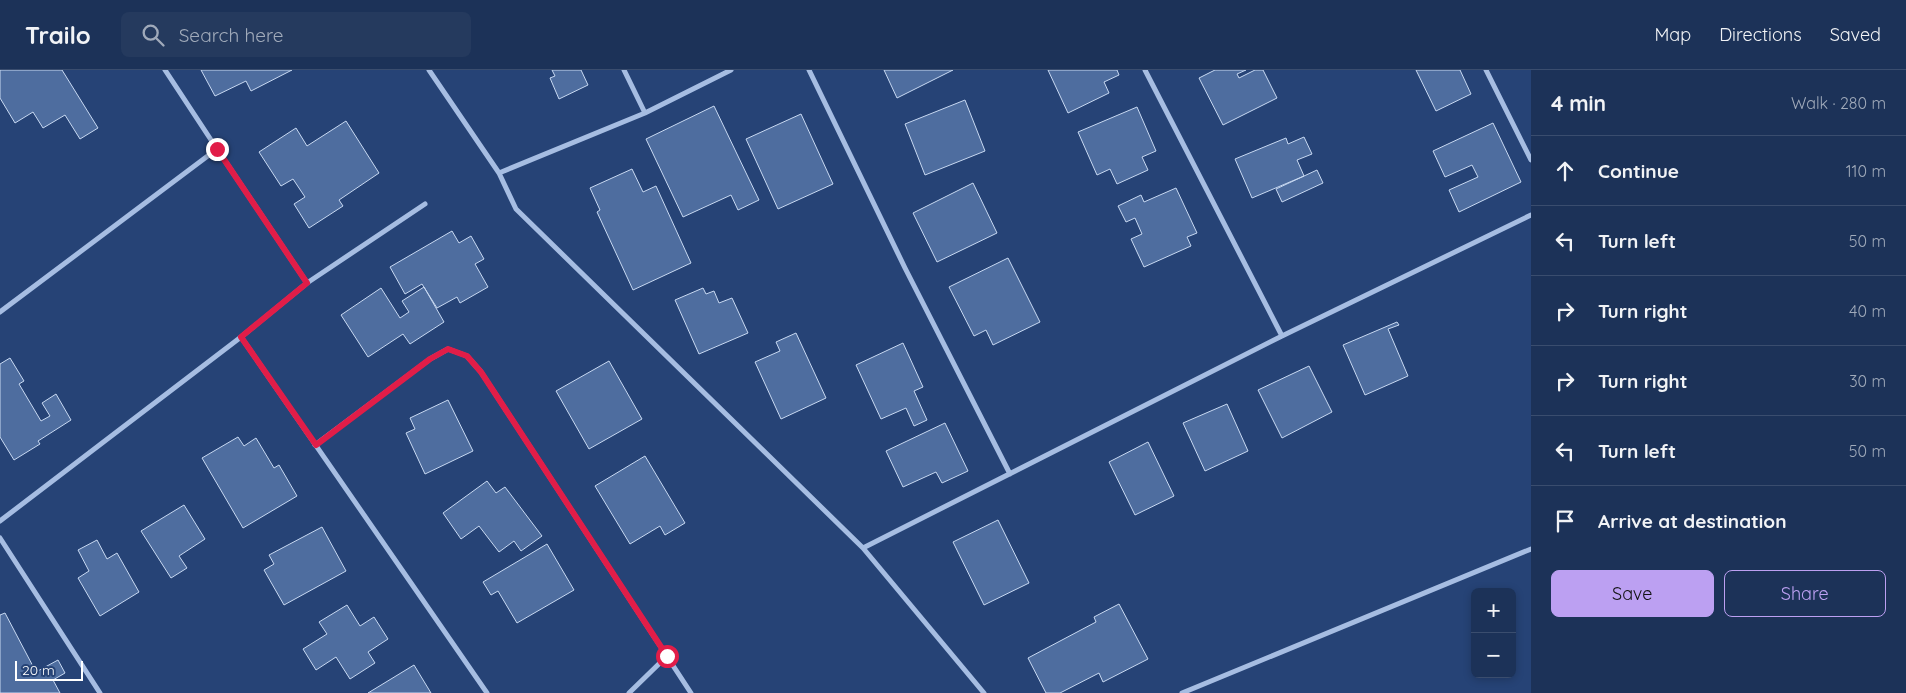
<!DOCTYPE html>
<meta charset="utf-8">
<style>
:root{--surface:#1c3258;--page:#253a5e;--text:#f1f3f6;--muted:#a0aaba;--line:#3a4d6e;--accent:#bca0f2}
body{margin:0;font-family:Quicksand,sans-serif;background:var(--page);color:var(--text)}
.controls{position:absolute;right:15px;bottom:15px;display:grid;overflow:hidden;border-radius:8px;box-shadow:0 2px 8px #0003}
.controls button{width:45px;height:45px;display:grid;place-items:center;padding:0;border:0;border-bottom:1px solid var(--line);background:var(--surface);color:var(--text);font:25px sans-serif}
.scale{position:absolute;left:15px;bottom:12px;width:68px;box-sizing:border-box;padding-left:5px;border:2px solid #fff;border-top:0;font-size:14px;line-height:18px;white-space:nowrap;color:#fff;-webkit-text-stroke:4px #264376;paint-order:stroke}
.stop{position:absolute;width:15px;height:15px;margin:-11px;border:4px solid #e11d48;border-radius:50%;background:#fff}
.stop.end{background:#e11d48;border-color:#fff;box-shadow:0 1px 5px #0008}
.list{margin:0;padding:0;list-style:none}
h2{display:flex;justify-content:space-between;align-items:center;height:65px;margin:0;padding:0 20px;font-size:21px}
h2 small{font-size:16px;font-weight:400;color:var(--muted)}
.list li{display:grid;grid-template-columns:32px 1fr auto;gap:15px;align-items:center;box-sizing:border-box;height:70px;padding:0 20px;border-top:1px solid var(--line)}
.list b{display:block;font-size:19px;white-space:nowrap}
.list em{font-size:16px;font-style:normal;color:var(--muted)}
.actions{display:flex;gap:10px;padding:15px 20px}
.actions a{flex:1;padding:11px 0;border:1px solid var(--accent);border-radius:8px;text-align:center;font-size:18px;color:var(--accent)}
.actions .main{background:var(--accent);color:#111}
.icon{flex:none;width:28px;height:28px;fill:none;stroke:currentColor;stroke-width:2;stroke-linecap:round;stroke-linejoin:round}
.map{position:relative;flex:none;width:1531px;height:623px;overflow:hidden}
header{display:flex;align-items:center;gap:30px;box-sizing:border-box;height:70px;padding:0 25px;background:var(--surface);border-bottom:1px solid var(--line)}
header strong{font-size:24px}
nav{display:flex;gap:28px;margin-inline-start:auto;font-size:18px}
.search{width:350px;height:45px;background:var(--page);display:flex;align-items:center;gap:12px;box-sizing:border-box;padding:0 18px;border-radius:8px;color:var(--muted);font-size:19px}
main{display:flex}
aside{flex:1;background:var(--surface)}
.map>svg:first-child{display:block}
</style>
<header>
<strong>Trailo</strong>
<div class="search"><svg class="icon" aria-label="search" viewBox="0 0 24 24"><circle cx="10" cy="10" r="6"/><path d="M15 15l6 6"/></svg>Search here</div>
<nav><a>Map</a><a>Directions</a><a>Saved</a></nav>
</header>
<main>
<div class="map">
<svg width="1531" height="623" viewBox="0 0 1531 623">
<rect width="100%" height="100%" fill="#264376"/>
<path fill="#4e6d9f" stroke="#c8d9f2" d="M0,0H62L98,58L80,69L65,45L43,58L33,42L15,53L0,28Z
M201,0H292L251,21L246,11L215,26Z
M552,0H581L588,15L559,29L550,8L555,6Z
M884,0H953L897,28Z
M1048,0H1117L1119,5L1104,12L1109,23L1068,43Z
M1215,0H1246L1237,4L1239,8L1255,0H1263L1277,28L1223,55L1199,8Z
M1416,0H1460L1471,24L1436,41Z
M965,30L985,81L925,105L905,54Z
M714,36L759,130L738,140L731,125L683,147L646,69Z
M1137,37L1156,81L1142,87L1148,100L1117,114L1110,99L1097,105L1078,62Z
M801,44L833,114L778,139L746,69Z
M346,51L379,103L339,130L343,136L309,158L294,134L305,127L293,109L281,116L259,82L296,58L307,76Z
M1493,53L1521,112L1459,142L1449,120L1478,107L1472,95L1445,107L1433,81Z
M1304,67L1312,84L1297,90L1304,106L1252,128L1235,89L1286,68L1288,74Z
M632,99L643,122L656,116L691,193L633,220L597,142L600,140L590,118Z
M1317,100L1323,113L1282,132L1276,119Z
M973,113L997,163L937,192L913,143Z
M1176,118L1197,163L1187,167L1191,176L1144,197L1131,169L1142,164L1135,148L1126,152L1118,136L1141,125L1144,132Z
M452,161L459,173L471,166L484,189L475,194L488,217L460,233L457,227L437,238L422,214L405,224L390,197Z
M1008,188L1040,252L993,275L986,260L974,266L949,217Z
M424,217L444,252L410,274L403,264L368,287L341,245L381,218L400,248L409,242L402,231Z
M703,218L706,224L714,221L719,233L732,228L748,263L699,284L675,230Z
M1397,252L1399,255L1388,259L1408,306L1365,325L1343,275Z
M796,263L826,328L781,349L755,292L780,281L776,272Z
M903,273L923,317L914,321L927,350L914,356L906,338L881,349L856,295Z
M10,288L24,311L19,314L41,351L50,346L42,333L56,324L71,350L38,371L40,374L14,390L0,367V294Z
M609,291L642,349L589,379L556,321Z
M1309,296L1332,342L1282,368L1258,320Z
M448,330L473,381L425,404L406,363L415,359L410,348Z
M1227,334L1248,381L1205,401L1183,353Z
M945,353L968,401L942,413L936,402L903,417L886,381Z
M238,367L244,376L256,368L274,398L279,395L297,426L243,458L202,388Z
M1148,372L1174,426L1135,445L1109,392Z
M645,386L685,453L665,465L660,456L630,474L595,416Z
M487,411L496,423L505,417L542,466L521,481L514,471L499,482L479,456L461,469L443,443Z
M184,435L205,469L179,486L187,498L171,508L141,461Z
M998,450L1029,513L984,535L953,472Z
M322,457L346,501L284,535L264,500L274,494L269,485Z
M97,470L107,489L117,483L139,522L100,546L78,508L89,501L78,480Z
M547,474L574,520L517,553L498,521L491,525L483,512Z
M1119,534L1148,589L1103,612L1099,603L1060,623H1046L1028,588L1096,552L1094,547Z
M347,535L360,556L374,547L388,569L368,582L375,593L350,609L336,587L316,600L303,579L327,564L319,552Z
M5,543L36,602L58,590L65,603L53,610L60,623H0V545Z
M414,595L431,623H368Z"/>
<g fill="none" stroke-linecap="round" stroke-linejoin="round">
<path stroke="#a6bde2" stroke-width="5" d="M429,0L499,103L516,139L863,478
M624,0L645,43
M809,0L905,198L1010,404
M1145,0L1282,266
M1486,0L1531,90
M217,79L307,213
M499,103L645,43L731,0
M0,242L217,79L165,0
M241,267L487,623
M315,375L430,289L448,279L467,286L481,302L691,623
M0,451L241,267L307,213L425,134
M0,468L100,623
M629,623L667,586
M984,623L863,478L1282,266L1531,145
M1182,623L1531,479"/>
</g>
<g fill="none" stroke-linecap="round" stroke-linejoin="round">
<path stroke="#e11d48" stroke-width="6" d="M217,79L307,213L241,267L316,375L430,289L448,279L467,286L481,302L667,586"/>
</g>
</svg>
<div class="controls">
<button>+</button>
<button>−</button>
</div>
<div class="scale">20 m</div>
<div class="stop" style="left:667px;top:586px"></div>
<div class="stop end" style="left:217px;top:79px"></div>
</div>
<aside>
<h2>4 min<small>Walk · 280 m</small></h2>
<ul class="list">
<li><svg class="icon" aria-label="ahead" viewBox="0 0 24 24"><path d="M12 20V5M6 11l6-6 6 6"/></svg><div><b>Continue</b></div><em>110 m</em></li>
<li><svg class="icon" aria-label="left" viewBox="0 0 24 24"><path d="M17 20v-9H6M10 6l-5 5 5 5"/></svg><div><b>Turn left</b></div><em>50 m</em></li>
<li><svg class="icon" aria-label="right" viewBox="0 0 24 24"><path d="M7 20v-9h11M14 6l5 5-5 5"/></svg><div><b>Turn right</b></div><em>40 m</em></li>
<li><svg class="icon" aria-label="right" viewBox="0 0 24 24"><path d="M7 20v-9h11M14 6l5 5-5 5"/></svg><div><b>Turn right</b></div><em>30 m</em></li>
<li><svg class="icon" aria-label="left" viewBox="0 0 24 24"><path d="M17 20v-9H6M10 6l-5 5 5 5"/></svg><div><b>Turn left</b></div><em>50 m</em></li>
<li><svg class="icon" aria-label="arrive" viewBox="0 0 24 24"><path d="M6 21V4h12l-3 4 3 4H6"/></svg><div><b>Arrive at destination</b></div></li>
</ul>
<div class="actions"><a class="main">Save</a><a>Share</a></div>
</aside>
</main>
